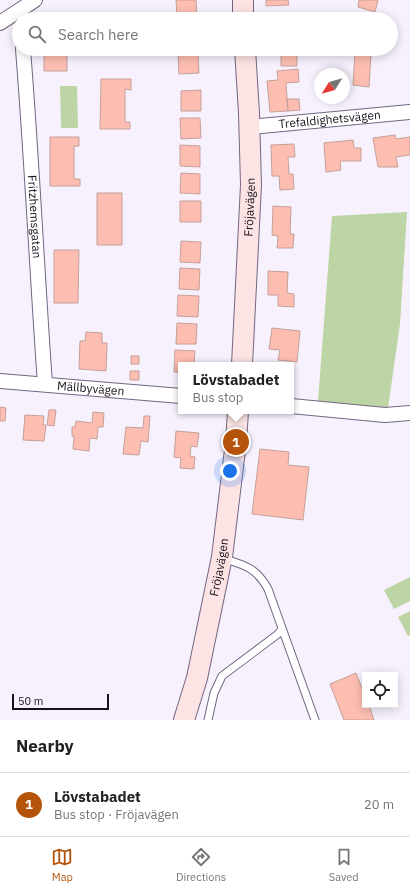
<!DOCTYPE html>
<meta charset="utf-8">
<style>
:root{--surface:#fff;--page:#f6f6f6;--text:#222;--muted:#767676;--line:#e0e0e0;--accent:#b45309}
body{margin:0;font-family:"IBM Plex Sans",sans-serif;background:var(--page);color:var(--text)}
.controls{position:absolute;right:12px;bottom:12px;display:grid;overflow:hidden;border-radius:0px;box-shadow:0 2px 10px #0003}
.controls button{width:36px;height:36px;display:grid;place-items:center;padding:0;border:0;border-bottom:1px solid var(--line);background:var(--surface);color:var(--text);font:20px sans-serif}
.compass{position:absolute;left:314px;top:68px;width:36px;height:36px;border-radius:50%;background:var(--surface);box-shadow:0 2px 10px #0003;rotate:233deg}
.scale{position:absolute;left:12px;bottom:10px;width:97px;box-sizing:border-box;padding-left:4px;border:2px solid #16111c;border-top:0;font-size:11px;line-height:14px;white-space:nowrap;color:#16111c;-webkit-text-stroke:3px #f7f1fe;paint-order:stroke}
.you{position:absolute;left:230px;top:471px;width:14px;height:14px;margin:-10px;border:3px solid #fff;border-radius:50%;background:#1a73e8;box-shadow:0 0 0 6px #1a73e833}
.badge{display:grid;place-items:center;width:26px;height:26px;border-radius:50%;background:var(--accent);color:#fff;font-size:13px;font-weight:700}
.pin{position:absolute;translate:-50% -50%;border:2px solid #fff;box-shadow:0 1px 4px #0006}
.popup{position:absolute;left:178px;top:362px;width:116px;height:52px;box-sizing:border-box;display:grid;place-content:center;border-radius:0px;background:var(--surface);filter:drop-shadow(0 1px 3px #0005);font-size:13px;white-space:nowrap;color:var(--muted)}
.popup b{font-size:15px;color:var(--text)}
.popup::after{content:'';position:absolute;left:50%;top:100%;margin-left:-8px;border:8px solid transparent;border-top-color:var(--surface)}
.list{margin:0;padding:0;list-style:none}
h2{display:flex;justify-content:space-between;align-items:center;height:52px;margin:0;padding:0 16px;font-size:17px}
h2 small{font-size:13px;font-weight:400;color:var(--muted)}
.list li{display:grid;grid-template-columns:26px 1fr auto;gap:12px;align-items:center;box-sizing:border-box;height:64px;padding:0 16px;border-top:1px solid var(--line)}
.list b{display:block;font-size:15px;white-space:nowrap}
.list p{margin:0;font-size:13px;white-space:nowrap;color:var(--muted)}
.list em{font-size:13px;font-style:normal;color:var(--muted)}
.icon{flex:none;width:22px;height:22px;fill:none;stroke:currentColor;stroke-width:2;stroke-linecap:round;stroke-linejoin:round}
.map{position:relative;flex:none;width:410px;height:720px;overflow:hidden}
.search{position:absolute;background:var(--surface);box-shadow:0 2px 10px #0003;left:12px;right:12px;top:12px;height:44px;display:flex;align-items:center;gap:10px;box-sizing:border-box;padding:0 14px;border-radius:22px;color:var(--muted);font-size:15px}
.sheet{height:116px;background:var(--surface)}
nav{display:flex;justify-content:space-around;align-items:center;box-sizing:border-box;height:56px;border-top:1px solid var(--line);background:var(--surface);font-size:11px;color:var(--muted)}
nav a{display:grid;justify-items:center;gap:2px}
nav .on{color:var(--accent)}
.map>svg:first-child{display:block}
</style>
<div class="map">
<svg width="410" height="720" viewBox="0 0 410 720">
<rect width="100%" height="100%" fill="#f7f1fe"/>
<path fill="#bdd5a4" d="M60,86H77L78,128H61Z
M407,212L400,324L388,408L318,401L332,216Z
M410,577V601L394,609L384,590Z
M410,611V635L408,636L398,617Z"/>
<path fill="#fdbeb1" stroke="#c5a099" d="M176,0H196L197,17L177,18Z
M266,0H288L289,5L266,6Z
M359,0H378L375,12L358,7Z
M44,49H67V71H44Z
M266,49H290V54H297V66H281V55H266Z
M355,51L371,55L369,87L353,85Z
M198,52L199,73L179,74L178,53Z
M298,69L299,82L286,83L288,111L270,112L267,81L278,80L277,71Z
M101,79H131V90L125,89V122H130V129H100Z
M201,90V111H181V91Z
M287,99H299L300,110L288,111Z
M180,118H200L201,138L181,139Z
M395,135L396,139L410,137V155L396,157L398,167H378L373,138Z
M50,137H79V146H74V179H80V186H50Z
M353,140L354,148H361V161H340L341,170L326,172L324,143Z
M294,144L295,157H288L289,174H293L294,189L280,190L279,176H272L271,145Z
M180,145L200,146V167L180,166Z
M181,173L200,174V194L180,193Z
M97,193H122V245H97Z
M180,201H201V222H180Z
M273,206L291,207L290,234H294L293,248H277L278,236L272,235Z
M181,241L201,242L200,263L180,262Z
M54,250H79L78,303H54Z
M180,268L200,269L199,290L179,289Z
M268,271L288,272L287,293L294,294V307L278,306V295H268Z
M178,295L199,296L198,317L177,316Z
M177,323L197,324L196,344H176Z
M272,328L300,331L297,362L278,360L280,350L269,349Z
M86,332L102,333V343H107L106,371L79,369L80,341H85Z
M175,350L195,351L194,365H181V372H174Z
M131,356H139V364H131Z
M130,371H139V380H130Z
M0,407L6,408L5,421H0Z
M49,410H56L54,426L47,425Z
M93,412L104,413L103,427H98L97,439L90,438L89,451L73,449L74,436H72V427H75L76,421L92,423Z
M25,415L44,416L43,425H46L44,441L23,440Z
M144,416H150L148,442L141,441L139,455L123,454L126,427L143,428Z
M176,431L199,433L197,447L191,446L190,456L195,457L194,469L180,468L181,458L174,457Z
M260,449L289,452L288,465L309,467L303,520L252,514Z
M356,673L365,696V705H369L374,720H344L330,684Z"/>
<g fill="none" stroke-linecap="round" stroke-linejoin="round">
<defs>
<path id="lane" d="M222,558C244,565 256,567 268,589L315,720
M208,720L214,693L222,676L278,634L282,629"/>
<g id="street">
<path d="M0,23L35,0"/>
<path id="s1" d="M23,49C32,161 37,273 45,384"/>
<path id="s2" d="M250,127L410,112"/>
<path id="s3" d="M0,381L181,396"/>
<path d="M291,406L385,415L410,413"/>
</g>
<g id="secondary">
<path d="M243,0V19"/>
<path id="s4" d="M242,365L251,185L249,113L245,49"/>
<path id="s5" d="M184,720L197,678L222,557L236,442L238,411"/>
</g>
</defs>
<use href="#lane" stroke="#736682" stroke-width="9"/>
<use href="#street" stroke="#736682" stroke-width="16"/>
<use href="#secondary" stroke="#736682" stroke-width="22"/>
<use href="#lane" stroke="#fff" stroke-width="7"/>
<use href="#street" stroke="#fff" stroke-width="14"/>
<use href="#secondary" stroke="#fce3e4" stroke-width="20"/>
</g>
<g text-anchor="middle" stroke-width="3" stroke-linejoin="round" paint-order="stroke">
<g font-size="12" fill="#16111c" stroke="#f7f1fe">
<text dy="4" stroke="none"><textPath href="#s2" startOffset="80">Trefaldighetsvägen</textPath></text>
<text dy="4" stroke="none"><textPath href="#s4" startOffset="158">Fröjavägen</textPath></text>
<text dy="4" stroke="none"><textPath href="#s1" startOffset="168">Fritzhemsgatan</textPath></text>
<text dy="4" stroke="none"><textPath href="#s3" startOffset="91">Mällbyvägen</textPath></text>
<text dy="4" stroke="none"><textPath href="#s5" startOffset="157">Fröjavägen</textPath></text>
</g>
</g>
</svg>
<div class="controls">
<button><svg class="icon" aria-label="locate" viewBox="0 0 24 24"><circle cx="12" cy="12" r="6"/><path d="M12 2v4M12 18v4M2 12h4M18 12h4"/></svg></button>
</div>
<svg class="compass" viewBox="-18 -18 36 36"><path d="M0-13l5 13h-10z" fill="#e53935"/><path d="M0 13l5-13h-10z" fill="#767676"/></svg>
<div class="scale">50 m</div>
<div class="you"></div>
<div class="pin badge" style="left:236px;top:442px">1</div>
<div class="popup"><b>Lövstabadet</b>Bus stop</div>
<div class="search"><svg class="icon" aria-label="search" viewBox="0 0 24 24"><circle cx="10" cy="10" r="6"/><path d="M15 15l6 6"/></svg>Search here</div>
</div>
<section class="sheet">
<h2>Nearby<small></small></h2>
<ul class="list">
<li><span class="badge">1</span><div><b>Lövstabadet</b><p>Bus stop · Fröjavägen</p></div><em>20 m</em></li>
</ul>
</section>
<nav>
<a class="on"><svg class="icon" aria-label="map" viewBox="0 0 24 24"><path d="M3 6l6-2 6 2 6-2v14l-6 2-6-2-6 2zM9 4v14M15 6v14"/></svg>Map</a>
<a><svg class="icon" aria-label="directions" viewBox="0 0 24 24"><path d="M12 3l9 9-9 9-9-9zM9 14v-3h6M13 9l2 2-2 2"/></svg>Directions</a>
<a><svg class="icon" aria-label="saved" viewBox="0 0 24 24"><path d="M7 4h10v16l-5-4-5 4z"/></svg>Saved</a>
</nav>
